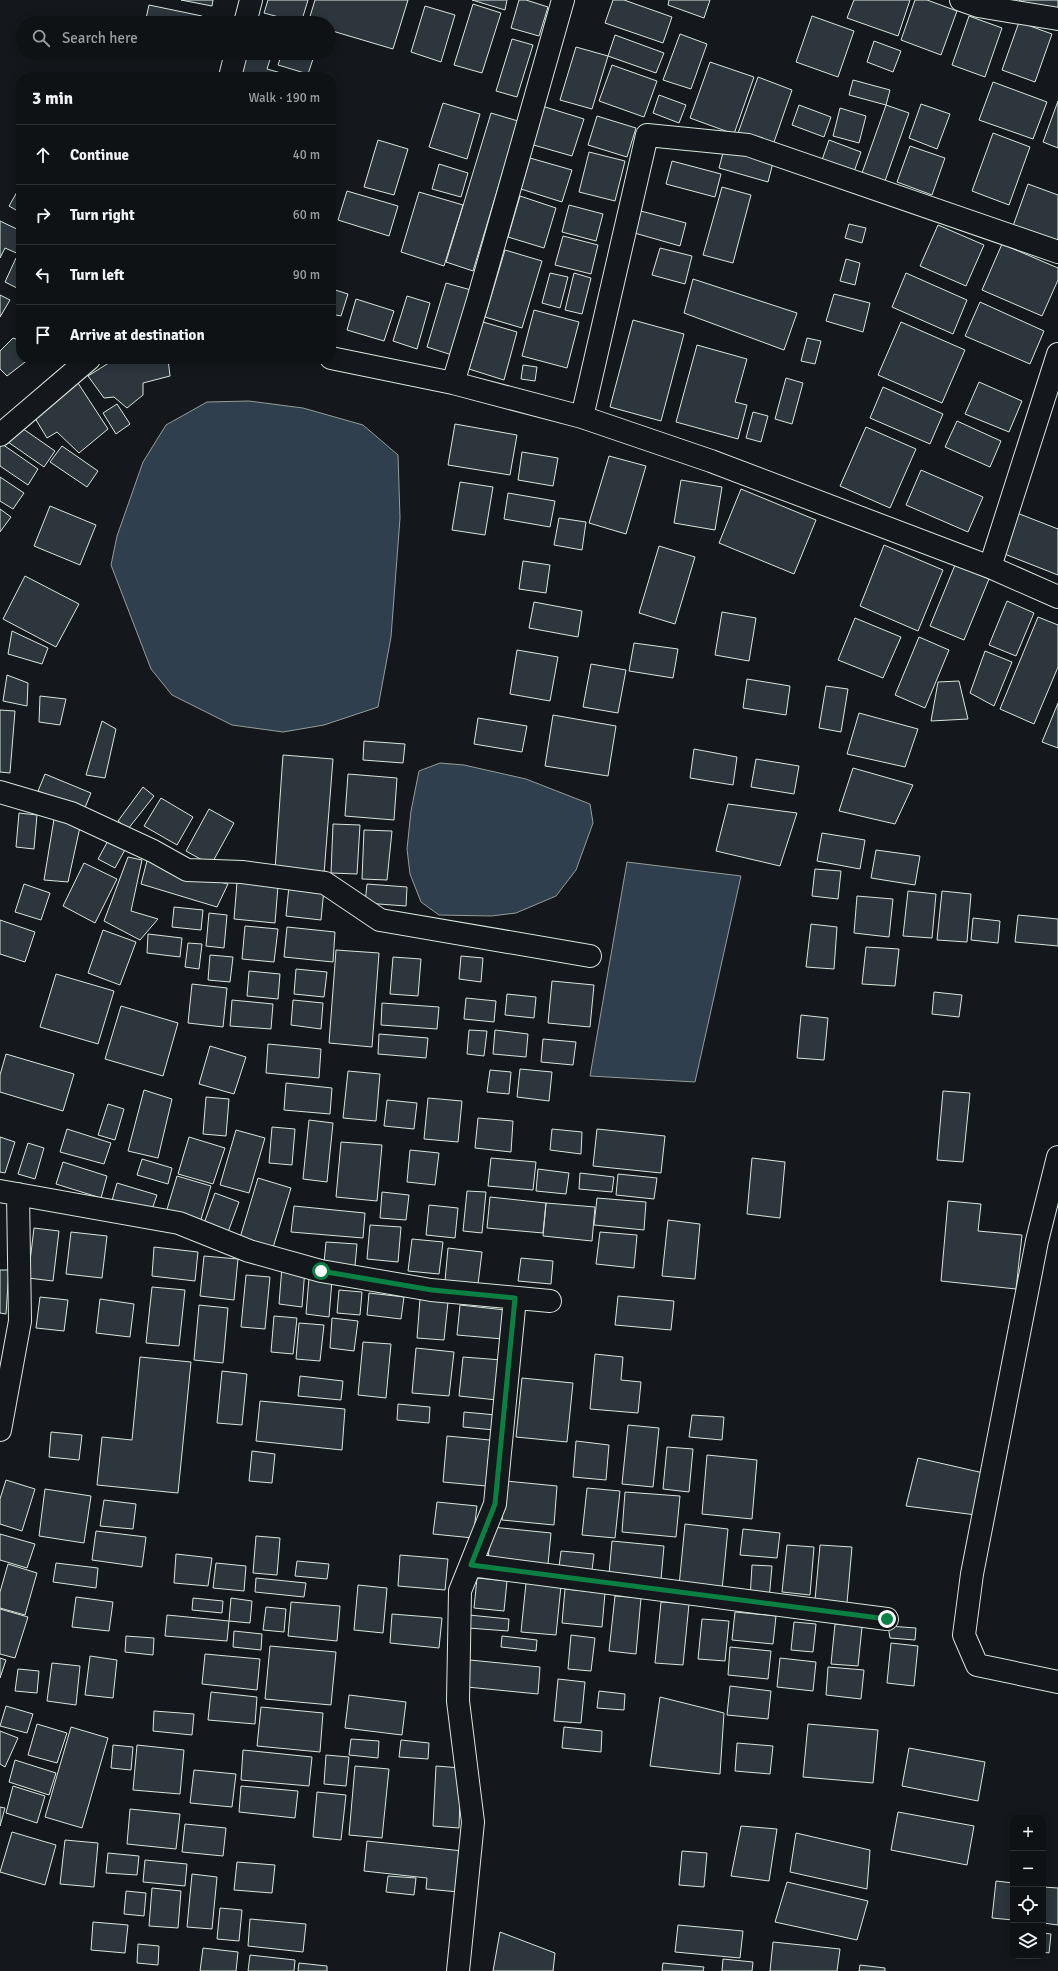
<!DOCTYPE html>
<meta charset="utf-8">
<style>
:root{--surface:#0f1215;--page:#181b1e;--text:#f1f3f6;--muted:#9b9ea0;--line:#2f3234}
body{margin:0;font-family:Signika,sans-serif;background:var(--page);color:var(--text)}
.controls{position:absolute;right:12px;bottom:12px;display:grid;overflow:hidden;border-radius:8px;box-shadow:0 2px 10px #0003}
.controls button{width:36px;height:36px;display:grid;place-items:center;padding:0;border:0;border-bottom:1px solid var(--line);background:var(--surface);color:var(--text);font:20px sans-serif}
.stop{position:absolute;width:12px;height:12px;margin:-9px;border:3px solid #0b8043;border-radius:50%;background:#fff}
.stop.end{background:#0b8043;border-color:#fff;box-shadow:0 1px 4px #0008}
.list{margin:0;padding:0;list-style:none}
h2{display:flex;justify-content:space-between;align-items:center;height:52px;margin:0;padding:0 16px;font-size:17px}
h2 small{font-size:13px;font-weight:400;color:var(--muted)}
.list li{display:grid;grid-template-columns:26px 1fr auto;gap:12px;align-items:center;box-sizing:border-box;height:60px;padding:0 16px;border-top:1px solid var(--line)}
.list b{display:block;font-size:15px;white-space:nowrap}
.list em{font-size:13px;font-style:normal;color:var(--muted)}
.icon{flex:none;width:22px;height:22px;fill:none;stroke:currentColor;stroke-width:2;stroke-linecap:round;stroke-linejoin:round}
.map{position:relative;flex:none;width:1058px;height:1971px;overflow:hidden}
.search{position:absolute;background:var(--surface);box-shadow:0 2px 10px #0003;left:16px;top:16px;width:320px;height:44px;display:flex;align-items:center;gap:10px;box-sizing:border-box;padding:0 14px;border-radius:22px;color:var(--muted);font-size:15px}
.panel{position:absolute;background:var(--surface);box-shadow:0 2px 10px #0003;left:16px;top:72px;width:320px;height:292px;border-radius:16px}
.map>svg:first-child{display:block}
</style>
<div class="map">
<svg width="1058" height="1971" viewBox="0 0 1058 1971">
<rect width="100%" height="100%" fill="#14181c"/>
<path fill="#2f3f4d" stroke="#939e99" d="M249,401L303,408L363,425L398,455L400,518L391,637L378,707L324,725L283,732L232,725L172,695L151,669L111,565L117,536L143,462L166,425L207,402Z
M440,763L464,765L526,779L590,804L593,823L576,870L556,896L516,913L491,916L439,915L421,902L410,874L407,849L411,811L419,771Z
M627,862L741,876L695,1082L590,1076Z"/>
<path fill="#2c363c" stroke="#d8e6dc" d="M181,0H213L212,6Z
M268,0H308L301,23L264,13Z
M315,0H408L393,49L329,30V23H308Z
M472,0H507L505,10Z
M519,0H526L548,7L539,36L511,28Z
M613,0H624L672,17L663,43L605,23Z
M669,0H710L704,18L668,5Z
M854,0H910L898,36L847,18Z
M915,0H927L957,11L941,55L901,40Z
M1020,0H1058V10L1019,1Z
M473,4L501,13L482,73L454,65Z
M149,5L202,16L200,23H145Z
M425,6L455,15L441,62L411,52Z
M812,16L854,31L838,77L796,62Z
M969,16L1002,28L985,77L952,65Z
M1019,22L1052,34L1035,82L1002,70Z
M680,34L707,44L691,89L663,80Z
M615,35L664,53L656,73L608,56Z
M512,39L533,45L517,97L496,91Z
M874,41L901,51L893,72L867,62Z
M576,47L608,56L592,109L560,100Z
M243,53H272L267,69L295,77H236Z
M282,53H315L308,74L278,65Z
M710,62L754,77L734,134L690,118Z
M612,65L657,81L644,117L599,101Z
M758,77L792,90L772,148L737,136Z
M853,80L890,90L886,105L849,95Z
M993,82L1047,102L1033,139L979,120Z
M659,95L686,105L679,123L653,113Z
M1058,101V148L1043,142Z
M443,103L480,114L467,159L429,147Z
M921,104L950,114L937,149L909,138Z
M799,105L831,117L824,137L792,125Z
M886,105L909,113L885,181L862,173Z
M542,106L584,119L572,156L530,144Z
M840,108L866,116L859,143L833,136Z
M491,113L518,121L473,271L446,262Z
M597,116L636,128L627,157L588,145Z
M993,133L1030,147L1009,205L972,191Z
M378,140L408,149L394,195L364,187Z
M829,140L861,152L854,172L822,160Z
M725,145L774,159L768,182L719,168Z
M910,146L945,158L932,195L897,182Z
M589,152L625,161L615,201L579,192Z
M530,158L572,170L562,202L521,189Z
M672,161L721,174L715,197L666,184Z
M439,164L468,173L461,197L432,189Z
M1028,184L1058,195V242L1013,226Z
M21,185V213L9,206Z
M722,187L751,195L733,263L703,255Z
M347,191L398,206L389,236L338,220Z
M419,192L463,205L444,266L401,252Z
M520,196L556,208L544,248L508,237Z
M569,205L603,214L596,241L562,232Z
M637,210L686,223L680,246L631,232Z
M0,221L21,231V255L5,248L0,258Z
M849,224L866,228L862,243L845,238Z
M938,225L984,245L966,286L920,266Z
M563,236L598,245L591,274L555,265Z
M1002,244L1058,268V280L1042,316L982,290Z
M660,248L692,256L685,284L652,275Z
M505,250L542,261L522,328L485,317Z
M16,258L21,260V290L5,282Z
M846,259L860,263L855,285L840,281Z
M550,273L568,277L560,308L542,303Z
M574,273L591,278L582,314L565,310Z
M906,273L967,300L953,334L892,307Z
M693,279L797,313L784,350L684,313Z
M446,283L471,290L452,355L427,347Z
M332,289L348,294L341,316L331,314Z
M834,294L870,303L863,332L826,321Z
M0,295L10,300L0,317Z
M407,296L430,303L417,349L393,341Z
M356,299L394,311L384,341L347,330Z
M980,302L1044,331L1030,364L965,336Z
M534,310L579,322L567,368L522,356Z
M633,320L684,334L661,421L610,407Z
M483,322L517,332L504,380L469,369Z
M901,322L965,350L942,403L878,375Z
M13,338L21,341V359H29L7,376L0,369V351Z
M807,338L821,341L815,364L801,361Z
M697,345L747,359L735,402L747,405L738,439L676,422Z
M115,359H168L170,376L143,383V395L127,408L114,397L104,398L88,376Z
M523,365L537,367L535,381L521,379Z
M786,378L803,383L792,424L775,419Z
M979,382L1022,401L1009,432L965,414Z
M78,383L108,429L79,453L57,432L47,438L35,418Z
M883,387L943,414L930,444L870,418Z
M117,404L130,424L116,434L103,413Z
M753,412L768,416L761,442L746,438Z
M957,421L1001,441L990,467L945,447Z
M455,424L517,435L510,475L448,465Z
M19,426L55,451L44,467L8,442Z
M866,427L916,449L890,508L840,486Z
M2,444L38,469L28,485L0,466V447Z
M62,446L98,471L87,487L50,462Z
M522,452L558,458L553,486L518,480Z
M609,456L646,466L626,534L589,523Z
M921,470L983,497L968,532L906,505Z
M0,477L24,493L13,509L0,501Z
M681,480L722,487L715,530L674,523Z
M460,482L493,487L485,535L452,530Z
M741,489L816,520L794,574L719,543Z
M508,493L555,501L550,527L504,519Z
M50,506L96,525L80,565L34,546Z
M0,509L11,517L0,532Z
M1017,513L1058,529V575L1002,553Z
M559,518L586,522L582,550L554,545Z
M884,545L943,570L918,631L860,606Z
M659,546L695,557L675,624L639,613Z
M523,561L550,565L546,593L519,589Z
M955,565L989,579L964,640L930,626Z
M25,576L79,604L56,647L3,619Z
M1007,601L1034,613L1016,656L989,645Z
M534,602L582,611L578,637L529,628Z
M722,612L756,618L749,661L715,655Z
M1038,617L1058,625V667L1034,724L1000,709Z
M855,618L901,637L883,678L838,660Z
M12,631L48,648L42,664L8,654Z
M919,637L949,650L925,708L895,695Z
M634,643L678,649L673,678L629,671Z
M517,650L558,657L550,701L510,694Z
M985,651L1012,662L994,706L970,693Z
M591,664L626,670L618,713L583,707Z
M7,675L28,683L27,706L3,701Z
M747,679L790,686L786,715L743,708Z
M959,681L968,719L931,721L938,682Z
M826,686L848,689L841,732L819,728Z
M40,696L66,699L60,725L39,722Z
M1058,703V748L1042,742Z
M0,710L15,711L10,773L0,772Z
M859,713L918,729L905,767L847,754Z
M553,715L616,726L608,776L545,766Z
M478,718L527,726L522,752L474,744Z
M102,721L116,729L105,778L86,775Z
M364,741L405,744L403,763L363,760Z
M694,749L737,757L733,785L690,778Z
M283,755L333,759L324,874L275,870Z
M756,759L799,766L794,794L751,787Z
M853,768L913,785L895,824L839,811Z
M45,774L91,793L84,810L38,791Z
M348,774L397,778L394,820L345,816Z
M143,787L154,796L128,829L118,821Z
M161,798L193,817L177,845L144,826Z
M728,804L797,813L780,866L716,851Z
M209,809L234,823L211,865L186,851Z
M19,813L37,815L34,849L16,847Z
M54,819L80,827L68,882L44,880Z
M333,824L360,825L357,874L331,873Z
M364,830L392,831L387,880L362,879Z
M822,833L865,840L860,869L817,861Z
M110,837L127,846L115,868L98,859Z
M876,850L920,856L915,885L871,878Z
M128,857L142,860L131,911L158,919L140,940L104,921Z
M148,857L190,875L228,884L217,907L141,884Z
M84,863L117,879L95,923L63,906Z
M815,869L841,871L838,899L812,896Z
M237,882L278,886L275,923L234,919Z
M24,884L50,893L41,920L15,912Z
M367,884L407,887L406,906L365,903Z
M289,886L324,889L321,920L286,916Z
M908,891L936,894L932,938L903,936Z
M942,891L971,894L967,942L937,940Z
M857,896L893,899L889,937L854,933Z
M174,907L203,910L201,930L172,927Z
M209,913L227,915L224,948L206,946Z
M1018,915L1058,919V946L1015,942Z
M973,918L1000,921L998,943L971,940Z
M0,920L35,932L25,962L0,954Z
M811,924L837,927L834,969L806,967Z
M245,926L278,929L274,962L242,959Z
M287,927L335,932L333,962L284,957Z
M103,930L136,942L120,985L88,973Z
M148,934L182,938L180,957L147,953Z
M188,943L202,944L199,969L185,967Z
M866,947L899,949L895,986L862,984Z
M336,950L379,953L372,1047L329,1043Z
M210,955L233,957L230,982L208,980Z
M461,956L483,958L481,982L459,979Z
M393,957L421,959L418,996L390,994Z
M296,969L327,972L324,997L294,994Z
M249,971L280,974L278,999L247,996Z
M56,974L114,991L98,1044L40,1027Z
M552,981L594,985L590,1027L548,1023Z
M192,984L227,988L223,1027L188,1023Z
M934,992L962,995L959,1017L932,1014Z
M507,994L536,997L534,1018L505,1015Z
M466,998L496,1001L494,1022L464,1019Z
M232,1000L273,1004L271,1029L230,1026Z
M293,1000L323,1003L321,1029L291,1025Z
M382,1003L439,1007L437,1029L381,1025Z
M121,1006L178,1023L163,1076L105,1059Z
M801,1015L828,1018L824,1060L797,1058Z
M469,1030L487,1031L484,1056L467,1054Z
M495,1030L528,1034L526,1057L493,1054Z
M379,1034L428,1038L426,1058L378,1054Z
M543,1039L576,1042L573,1065L541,1062Z
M268,1044L321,1049L319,1078L266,1073Z
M210,1046L246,1057L234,1094L199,1084Z
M6,1054L74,1074L63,1111L0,1092V1075Z
M520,1069L552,1072L549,1101L517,1097Z
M490,1070L511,1072L509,1094L487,1092Z
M348,1071L380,1074L376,1121L343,1118Z
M286,1083L332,1088L330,1114L284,1110Z
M144,1090L172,1099L158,1158L128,1151Z
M943,1091L970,1093L963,1162L937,1160Z
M206,1097L229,1099L226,1136L203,1134Z
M428,1098L462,1101L458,1142L424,1139Z
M387,1100L417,1103L414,1129L384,1126Z
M108,1104L124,1109L115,1140L98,1135Z
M478,1118L513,1121L511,1152L475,1148Z
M309,1120L333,1123L327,1182L303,1179Z
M272,1127L295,1129L292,1165L269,1163Z
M67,1129L111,1143L104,1164L60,1152Z
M552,1129L582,1132L581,1154L550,1150Z
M597,1129L665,1136L661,1173L593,1166Z
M236,1130L265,1138L249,1193L220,1185Z
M0,1137L15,1142L5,1173L0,1172Z
M189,1137L225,1148L213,1184L178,1174Z
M341,1142L382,1145L377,1201L336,1197Z
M28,1143L44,1148L35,1179L18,1174Z
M410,1150L439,1153L435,1185L407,1182Z
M491,1158L536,1162L533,1190L488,1186Z
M752,1158L785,1162L780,1218L747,1214Z
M142,1159L172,1168L168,1184L137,1175Z
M63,1162L107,1176L101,1198L56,1184Z
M538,1169L569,1173L566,1194L536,1191Z
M580,1173L614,1177L612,1192L579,1189Z
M618,1174L657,1178L654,1199L616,1195Z
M177,1176L211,1186L199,1226L165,1216Z
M258,1178L291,1188L272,1251L239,1241Z
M117,1183L157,1195L150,1215L111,1204Z
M467,1191L486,1192L482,1233L463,1231Z
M382,1192L409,1195L406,1220L380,1218Z
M215,1193L239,1202L227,1235L203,1226Z
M490,1197L546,1203L543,1233L487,1228Z
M597,1198L646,1202L644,1230L594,1225Z
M948,1201L981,1204L978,1231L1022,1235L1016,1289L941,1281Z
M546,1203L595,1207L592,1241L543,1236Z
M429,1205L458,1208L455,1238L426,1235Z
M294,1206L365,1213L363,1238L291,1232Z
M668,1220L700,1224L695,1279L662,1276Z
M370,1225L401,1227L398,1262L367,1259Z
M34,1228L59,1231L53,1281L28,1278Z
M71,1232L107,1236L102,1278L66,1274Z
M600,1232L637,1235L634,1268L596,1264Z
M412,1239L443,1242L439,1274L408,1271Z
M326,1242L357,1244L355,1266L324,1263Z
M154,1247L198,1252L195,1281L152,1276Z
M448,1248L482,1252L478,1284L445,1281Z
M204,1256L238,1259L234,1300L200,1296Z
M521,1258L553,1261L551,1284L518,1281Z
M282,1267L305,1269L302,1307L279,1304Z
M0,1270H9L6,1314L0,1313Z
M246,1275L270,1277L265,1329L241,1327Z
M309,1278L332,1280L329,1317L306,1314Z
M152,1287L185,1290L179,1346L146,1343Z
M339,1290L362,1292L360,1315L337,1313Z
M369,1293L404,1297L401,1319L367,1315Z
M618,1296L674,1301L671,1330L615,1325Z
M40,1297L68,1300L64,1331L36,1328Z
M100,1299L134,1304L130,1337L96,1333Z
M420,1299L448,1302L444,1340L417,1338Z
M199,1305L228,1308L223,1363L194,1360Z
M460,1305L505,1310L503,1339L457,1335Z
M274,1316L297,1318L293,1354L271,1352Z
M332,1318L358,1321L354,1351L330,1348Z
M299,1323L324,1325L320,1361L296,1359Z
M363,1342L391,1344L386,1398L358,1395Z
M416,1348L454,1352L449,1396L412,1393Z
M595,1354L623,1357L621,1380L641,1382L638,1413L590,1409Z
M140,1357L191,1362L178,1493L97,1485L102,1437L132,1440Z
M463,1357L502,1360L497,1400L459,1396Z
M222,1371L247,1374L242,1425L217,1423Z
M300,1376L343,1381L341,1400L298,1396Z
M522,1378L573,1383L567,1442L516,1437Z
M260,1401L345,1409L342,1450L256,1441Z
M398,1404L430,1407L429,1423L397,1420Z
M464,1412L496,1415L494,1430L463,1427Z
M692,1415L724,1417L722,1440L689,1437Z
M628,1425L659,1428L653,1487L622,1484Z
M51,1432L82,1435L79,1460L49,1457Z
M447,1436L490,1440L486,1486L443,1482Z
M576,1441L609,1445L606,1480L573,1477Z
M667,1447L693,1449L689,1492L663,1489Z
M252,1451L275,1454L272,1483L249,1481Z
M707,1455L757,1460L752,1519L702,1514Z
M918,1458L988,1474L976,1515L906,1506Z
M6,1480L35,1489L22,1531L0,1524V1499Z
M506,1481L557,1486L554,1525L502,1520Z
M587,1488L620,1491L615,1538L582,1535Z
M45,1489L91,1496L84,1543L39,1536Z
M625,1492L680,1496L676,1537L622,1532Z
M104,1500L136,1504L133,1529L100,1526Z
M437,1502L477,1506L473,1538L433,1534Z
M685,1524L728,1529L722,1590L679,1586Z
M492,1527L551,1533L548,1564L488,1558Z
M743,1529L780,1533L777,1558L740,1555Z
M96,1531L146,1537L142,1567L92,1560Z
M0,1534L35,1544L27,1568L0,1560Z
M256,1536L280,1538L277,1575L253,1573Z
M612,1541L664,1546L661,1579L609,1574Z
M787,1545L814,1547L810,1595L782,1592Z
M820,1545L852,1547L847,1603L815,1600Z
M561,1551L594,1554L592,1570L559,1567Z
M176,1554L212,1558L208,1586L174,1583Z
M400,1555L448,1559L445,1590L398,1586Z
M297,1561L329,1564L327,1579L295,1576Z
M56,1563L98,1568L96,1588L53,1582Z
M216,1563L246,1566L244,1591L213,1588Z
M8,1564L37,1573L25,1615L0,1608V1592Z
M752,1565L772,1566L769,1600L750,1598Z
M256,1578L306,1583L304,1597L255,1592Z
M477,1578L507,1581L504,1611L474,1608Z
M526,1583L561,1586L556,1635L521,1632Z
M358,1585L387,1588L383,1633L354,1630Z
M565,1589L605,1593L602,1627L562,1623Z
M615,1596L641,1598L636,1654L609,1651Z
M76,1597L113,1602L109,1631L72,1627Z
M193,1598L223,1601L222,1613L192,1610Z
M231,1598L252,1601L250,1623L229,1621Z
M291,1602L340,1606L337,1641L288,1636Z
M661,1602L689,1604L683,1665L655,1663Z
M266,1607L286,1609L284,1632L263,1630Z
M0,1609L28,1617L15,1658L0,1654Z
M735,1612L776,1616L773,1644L732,1640Z
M392,1614L442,1618L439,1648L390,1643Z
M167,1615L229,1621L227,1641L165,1636Z
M469,1615L509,1619L508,1631L468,1628Z
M702,1619L729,1621L725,1661L698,1659Z
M794,1622L816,1624L813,1652L791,1650Z
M835,1624L862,1627L858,1666L831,1664Z
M888,1626L916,1628L915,1640L890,1638Z
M234,1631L262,1634L261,1650L233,1647Z
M571,1635L595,1638L591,1671L568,1669Z
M126,1636L154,1638L153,1655L125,1652Z
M502,1636L537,1640L536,1651L501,1647Z
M891,1643L918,1646L914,1686L887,1683Z
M270,1646L336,1652L331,1705L265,1699Z
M730,1647L771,1651L768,1679L728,1675Z
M205,1654L260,1659L257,1690L202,1684Z
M90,1656L117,1660L113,1698L85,1695Z
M0,1658L6,1660L0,1678Z
M780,1658L816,1662L813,1691L777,1687Z
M470,1660L540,1667L538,1694L467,1687Z
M52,1663L80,1666L76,1705L47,1701Z
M828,1667L864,1670L861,1699L826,1695Z
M18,1669L39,1671L37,1693L15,1691Z
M558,1679L585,1682L581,1723L554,1721Z
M730,1686L771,1691L768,1719L727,1715Z
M599,1691L625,1694L624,1710L597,1708Z
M211,1692L257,1697L255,1724L208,1720Z
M349,1695L406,1702L402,1735L345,1728Z
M660,1697L724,1713L720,1774L650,1766Z
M6,1706L33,1714L27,1733L0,1726Z
M261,1707L323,1713L320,1752L257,1746Z
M154,1711L194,1714L192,1735L153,1731Z
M37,1724L67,1733L57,1763L28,1755Z
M808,1724L878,1730L873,1783L803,1777Z
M71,1727L108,1738L82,1828L45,1817Z
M564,1727L602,1731L601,1752L562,1748Z
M0,1731L18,1738L5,1767L0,1764Z
M351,1739L379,1741L378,1758L349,1755Z
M401,1740L429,1743L428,1759L399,1757Z
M737,1743L773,1746L770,1774L735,1771Z
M113,1745L133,1747L131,1770L111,1768Z
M137,1745L184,1750L180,1794L133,1790Z
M909,1748L985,1762L978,1801L902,1786Z
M243,1750L312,1757L309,1786L241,1780Z
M326,1755L349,1757L346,1786L324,1784Z
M15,1760L56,1773L49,1795L9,1782Z
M355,1766L389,1769L382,1838L349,1835Z
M436,1766L461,1768L459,1828L433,1826Z
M194,1770L236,1774L232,1807L190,1803Z
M13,1786L45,1796L37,1823L6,1813Z
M241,1786L298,1791L295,1818L239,1812Z
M317,1792L346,1795L341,1840L313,1837Z
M0,1807L5,1808L0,1826Z
M130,1809L180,1814L176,1849L127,1844Z
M898,1812L974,1826L967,1865L891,1850Z
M185,1824L226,1828L223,1856L182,1852Z
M741,1826L777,1829L769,1881L731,1876Z
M12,1832L56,1845L45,1885L0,1872Z
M796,1833L870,1850L867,1889L790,1872Z
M65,1840L98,1843L94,1887L60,1884Z
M367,1841L463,1851L459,1892L426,1889L427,1878L364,1871Z
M682,1851L707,1853L704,1887L679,1885Z
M108,1853L139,1856L137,1875L106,1873Z
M145,1860L187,1864L185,1886L143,1882Z
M237,1862L275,1865L272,1893L234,1890Z
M192,1874L217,1877L212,1929L187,1927Z
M388,1876L416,1878L414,1895L386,1892Z
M996,1881L1013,1883V1920L992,1918Z
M787,1882L868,1901L857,1940L775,1922Z
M1043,1887L1058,1888V1925L1043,1923Z
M152,1888L181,1891L178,1928L149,1926Z
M126,1891L146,1893L144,1916L124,1914Z
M220,1908L242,1910L239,1941L217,1939Z
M250,1919L306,1924L303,1952L248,1946Z
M93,1922L128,1925L125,1953L91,1950Z
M678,1925L743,1931L740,1958L675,1952Z
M500,1932L555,1953L553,1971H493Z
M1043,1933L1051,1934L1049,1953L1043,1952Z
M773,1942L840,1949L837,1971H770Z
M138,1944L159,1946L158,1965L137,1963Z
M203,1948L238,1952L236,1971H200Z
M250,1955L295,1960L294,1971H248Z
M723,1959L753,1962L752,1971H722Z
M299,1963L327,1966V1971H298Z
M663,1963L704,1967L703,1971H662Z
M860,1965L885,1968V1971H859Z"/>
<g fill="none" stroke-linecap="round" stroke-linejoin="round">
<defs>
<path id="minor" d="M961,0L978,6L1058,19
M245,23L251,0
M230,77L236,53
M331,358L453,383L582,417L711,461L990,567L1058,597
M453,383L478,300L563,0
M582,417L647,135L748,145L1058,252
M0,435L89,359
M990,567L1058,354
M0,792L71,813L153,851L187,870L242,872L325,883L380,920L590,956
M1058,1157L1037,1241L972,1574L964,1635L977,1665L1058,1682
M0,1191L179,1223L249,1251L321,1271L431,1290L550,1301
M0,1430L20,1321L18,1194
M471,1565L887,1619
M458,1971L473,1822L458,1701L460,1591L495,1504L515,1298"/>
</defs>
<use href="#minor" stroke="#d8e6dc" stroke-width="24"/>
<use href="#minor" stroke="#14181c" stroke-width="22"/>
</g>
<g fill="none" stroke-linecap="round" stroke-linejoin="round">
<path stroke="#0b8043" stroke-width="5" d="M321,1271L432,1290L515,1298L495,1504L471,1565L887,1619"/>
</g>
</svg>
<div class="controls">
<button>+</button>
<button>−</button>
<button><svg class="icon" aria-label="locate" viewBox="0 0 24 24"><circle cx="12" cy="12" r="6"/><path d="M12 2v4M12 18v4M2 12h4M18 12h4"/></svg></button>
<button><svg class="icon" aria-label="layers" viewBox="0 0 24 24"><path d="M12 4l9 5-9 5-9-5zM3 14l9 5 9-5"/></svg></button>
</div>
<div class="stop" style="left:321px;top:1271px"></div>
<div class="stop end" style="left:887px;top:1619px"></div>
<div class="search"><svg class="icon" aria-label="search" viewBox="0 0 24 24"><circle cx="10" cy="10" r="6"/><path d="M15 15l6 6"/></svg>Search here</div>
<section class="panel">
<h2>3 min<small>Walk · 190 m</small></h2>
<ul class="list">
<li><svg class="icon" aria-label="ahead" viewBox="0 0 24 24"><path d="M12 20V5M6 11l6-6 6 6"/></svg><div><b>Continue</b></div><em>40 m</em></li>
<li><svg class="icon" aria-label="right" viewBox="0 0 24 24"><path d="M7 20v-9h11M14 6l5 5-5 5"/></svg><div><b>Turn right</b></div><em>60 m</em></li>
<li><svg class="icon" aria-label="left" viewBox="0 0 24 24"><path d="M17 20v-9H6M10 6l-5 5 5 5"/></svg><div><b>Turn left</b></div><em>90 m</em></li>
<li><svg class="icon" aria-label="arrive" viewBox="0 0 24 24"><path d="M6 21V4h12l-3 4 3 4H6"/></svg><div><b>Arrive at destination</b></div></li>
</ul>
</section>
</div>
